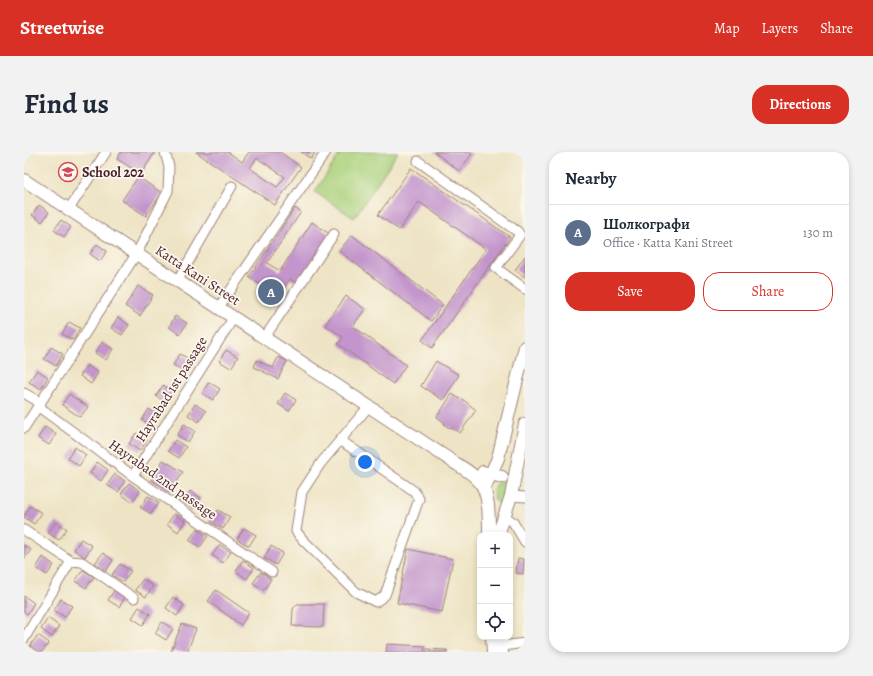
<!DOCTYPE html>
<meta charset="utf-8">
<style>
:root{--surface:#fff;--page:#f2f2f3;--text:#1f2937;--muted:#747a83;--line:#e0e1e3;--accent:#d93025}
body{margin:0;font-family:Alegreya,serif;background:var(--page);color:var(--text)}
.controls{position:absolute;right:12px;bottom:12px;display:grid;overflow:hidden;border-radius:8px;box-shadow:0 2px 6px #0003}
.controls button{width:36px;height:36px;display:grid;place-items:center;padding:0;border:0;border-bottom:1px solid var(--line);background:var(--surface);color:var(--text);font:20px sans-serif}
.you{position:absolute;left:341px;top:310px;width:14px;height:14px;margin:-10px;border:3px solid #fff;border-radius:50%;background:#1a73e8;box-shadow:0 0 0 6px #1a73e833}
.badge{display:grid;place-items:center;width:26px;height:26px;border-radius:50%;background:var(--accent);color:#fff;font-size:13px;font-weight:700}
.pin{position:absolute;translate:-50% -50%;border:2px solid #fff;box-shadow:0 1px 4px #0006}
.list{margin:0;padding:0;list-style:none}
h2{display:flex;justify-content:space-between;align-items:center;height:52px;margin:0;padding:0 16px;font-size:17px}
h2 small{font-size:13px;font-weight:400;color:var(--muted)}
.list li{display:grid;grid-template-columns:26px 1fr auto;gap:12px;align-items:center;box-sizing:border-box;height:56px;padding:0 16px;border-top:1px solid var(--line)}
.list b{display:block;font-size:15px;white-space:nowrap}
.list p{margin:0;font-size:13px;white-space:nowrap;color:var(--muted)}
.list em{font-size:13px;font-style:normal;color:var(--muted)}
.actions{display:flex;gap:8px;padding:12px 16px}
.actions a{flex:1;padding:9px 0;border:1px solid var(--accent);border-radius:16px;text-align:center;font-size:14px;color:var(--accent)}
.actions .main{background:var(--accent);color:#fff}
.icon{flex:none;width:22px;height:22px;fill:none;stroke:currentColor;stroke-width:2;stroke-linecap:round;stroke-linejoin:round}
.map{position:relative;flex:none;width:501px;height:500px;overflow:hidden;border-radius:16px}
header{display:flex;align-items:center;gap:24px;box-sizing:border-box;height:56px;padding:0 20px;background:var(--accent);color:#fff}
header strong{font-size:19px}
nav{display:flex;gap:22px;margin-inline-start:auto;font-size:14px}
.intro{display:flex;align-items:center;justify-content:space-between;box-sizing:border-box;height:96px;padding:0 24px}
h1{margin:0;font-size:28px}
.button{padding:10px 18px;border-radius:16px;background:var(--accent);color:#fff;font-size:14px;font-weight:700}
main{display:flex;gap:24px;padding:0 24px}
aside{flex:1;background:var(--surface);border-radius:16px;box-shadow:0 2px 6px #0003}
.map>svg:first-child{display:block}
</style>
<header>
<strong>Streetwise</strong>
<nav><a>Map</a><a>Layers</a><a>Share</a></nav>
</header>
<div class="intro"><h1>Find us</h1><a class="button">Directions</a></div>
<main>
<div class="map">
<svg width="501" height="500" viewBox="0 0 501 500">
<rect width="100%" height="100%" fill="#fbf7ec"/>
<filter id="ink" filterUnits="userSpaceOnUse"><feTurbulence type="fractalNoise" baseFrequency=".025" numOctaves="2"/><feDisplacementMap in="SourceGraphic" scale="8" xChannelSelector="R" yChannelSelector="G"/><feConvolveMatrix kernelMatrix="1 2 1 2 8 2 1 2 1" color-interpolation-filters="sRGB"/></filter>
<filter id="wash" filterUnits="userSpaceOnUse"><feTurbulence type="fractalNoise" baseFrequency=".012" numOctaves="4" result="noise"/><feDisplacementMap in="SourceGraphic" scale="16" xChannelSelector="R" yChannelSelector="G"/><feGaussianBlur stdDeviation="0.9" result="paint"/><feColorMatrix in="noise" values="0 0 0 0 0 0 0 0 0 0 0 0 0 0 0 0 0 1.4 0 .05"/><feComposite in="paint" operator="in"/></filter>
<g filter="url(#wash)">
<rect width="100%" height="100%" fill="#eee4c5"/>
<path fill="#aad17c" stroke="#7a7854" d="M317,0H374L330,66L291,40Z
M481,329L484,333L480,350L474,351L470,347L469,338L474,330Z"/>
<g id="blocks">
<path fill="#c395cc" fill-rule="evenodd" d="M97,0H131L117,22L93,7Z
M172,0H204L218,10L225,0H256L277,15L251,53ZM233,6L261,25L253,35L226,16Z
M277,0H291L287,7Z
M410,0H445L448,2L435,19Z
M387,16L486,85L408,196L398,188L462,97L395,50L375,78L354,63Z
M114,25L138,41L122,64L98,48Z
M15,53L25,60L18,70L8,63Z
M271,56L277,60L243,111L256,119L288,70L307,83L275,132L266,127L254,145L225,125Z
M37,68L47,75L40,85L30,78Z
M328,83L419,153L407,169L315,99Z
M73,92L83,99L76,109L66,102Z
M501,104V125L491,118Z
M114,134L129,143L116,164L101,154Z
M322,144L341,157L329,174L382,213L369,232L314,192L319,185L301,173Z
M151,164L163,171L156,182L145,175Z
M94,165L105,173L98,183L87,176Z
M45,170L56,176L49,188L38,182Z
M78,190L89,197L82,208L71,201Z
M27,195L39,202L32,214L20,207Z
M202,198L214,205L207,216L195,209Z
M156,202L167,208L161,220L149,213Z
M254,205L263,209L254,227L230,215L233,208L249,216Z
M412,209L435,223L419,248L397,234Z
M63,213L74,221L67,232L56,224Z
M13,218L24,225L17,237L5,230Z
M185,230L196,237L189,248L178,241Z
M139,233L150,240L143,251L132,244Z
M261,241L272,248L265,259L254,252Z
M45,242L64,255L56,265L38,253Z
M428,242L436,247L437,246L452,258L436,281L426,275L425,276L420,272L421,271L413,265Z
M171,252L182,259L175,270L164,263Z
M125,257L136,264L129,275L118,268Z
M160,272L171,279L164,290L153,283Z
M21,275L32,282L25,293L14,286Z
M112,281L123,288L116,299L105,292Z
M151,288L162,295L155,306L144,299Z
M51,295L62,303L55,314L44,306Z
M139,308L159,320L147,340L127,328Z
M73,310L84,318L77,329L66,321Z
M91,322L101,329L94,340L83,333Z
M105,331L116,339L108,350L97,342Z
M166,339L177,346L170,357L159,350Z
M124,344L135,351L127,362L116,355Z
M6,354L18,361L10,372L0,365Z
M194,358L206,365L199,377L187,370Z
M150,362L161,369L154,380L143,372Z
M32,370L43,377L35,388L24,381Z
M220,376L232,383L225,394L213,387Z
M173,377L184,384L176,395L165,388Z
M57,387L68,394L61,405L50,398Z
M0,393L7,398L0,407Z
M196,393L207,400L199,411L188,403Z
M247,394L259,401L252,413L240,406Z
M384,397L429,407L418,460L373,451Z
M79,401L89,408L82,419L71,411Z
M19,405L30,413L23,423L12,416Z
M494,406L500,407L499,422L492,421Z
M219,408L230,416L223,427L212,419Z
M96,412L107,419L99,430L88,423Z
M59,418L70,425L62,436L51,429Z
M237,420L247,427L240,438L229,431Z
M119,427L129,434L122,445L111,438Z
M91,437L102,444L95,455L84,448Z
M192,438L225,461L217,473L184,449Z
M0,444L10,451L3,462L0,460Z
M149,445L160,453L153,464L142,456Z
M37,447L48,454L41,465L30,458Z
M273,452H300L299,475L268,474L269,457Z
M115,455L126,462L119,473L108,466Z
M24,466L35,474L28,485L17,477Z
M138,470L149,477L142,488L131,481Z
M158,472L172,477L163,500H150L147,499Z
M14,483L25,491L18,500H15L6,494Z
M363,492L401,494L400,500H362Z
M402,497L423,498V500H402Z"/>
</g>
</g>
<g filter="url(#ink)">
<use href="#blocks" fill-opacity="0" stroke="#9c8278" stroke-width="1"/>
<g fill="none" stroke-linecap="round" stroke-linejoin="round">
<defs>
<path id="minor" d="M394,9L494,80L496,83L472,116L501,137
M45,57L82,0
M154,128L208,34
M195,155L302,0
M241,185L310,82
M0,241L17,251
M15,255L109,324L248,420
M0,276L113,101L144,39L145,15L141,0
M316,288L390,339L395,347L361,443L352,450L332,440L279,388L272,379L278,340L297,311L345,254
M109,324L210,165
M487,344L501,345
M480,364L489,370L501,390
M0,378L47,409L58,410L110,446
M0,487L47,409
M478,494L501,491"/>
<path id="major" d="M0,28L431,311C439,316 448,321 454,328C466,339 465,368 465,383
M459,320L478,325
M460,337L474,306L501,195
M474,383L487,344L501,272
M468,485L469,500
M477,485L478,500"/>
</defs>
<use href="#minor" stroke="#9c8278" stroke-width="11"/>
<use href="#major" stroke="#9c8278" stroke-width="14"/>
<use href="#minor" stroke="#fff" stroke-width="9"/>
<use href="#major" stroke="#fff" stroke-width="12"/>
</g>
</g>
<defs>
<symbol id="school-ring" viewBox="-11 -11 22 22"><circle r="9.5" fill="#fbf7ec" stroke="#d1495b" stroke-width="1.5"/><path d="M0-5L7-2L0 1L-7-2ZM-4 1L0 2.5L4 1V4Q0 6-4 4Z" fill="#d1495b"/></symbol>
</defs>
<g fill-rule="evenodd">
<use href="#school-ring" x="33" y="9" width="22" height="22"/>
</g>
<g text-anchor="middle" stroke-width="3.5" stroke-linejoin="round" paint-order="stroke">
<g font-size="14" font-weight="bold" fill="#4a1f2b" stroke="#fbf7ec" text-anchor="start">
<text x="58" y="25">School 202</text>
</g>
<g font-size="14" fill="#4a1f2b" stroke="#fbf7ec">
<text transform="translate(174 123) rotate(33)" y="5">Katta Kani Street</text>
<text transform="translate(147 237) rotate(-58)" y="5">Hayrаbаd 1st passage</text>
<text transform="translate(139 327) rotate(35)" y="5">Hayrаbаd 2nd passage</text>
</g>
</g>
</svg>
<div class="controls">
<button>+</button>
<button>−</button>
<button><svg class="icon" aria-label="locate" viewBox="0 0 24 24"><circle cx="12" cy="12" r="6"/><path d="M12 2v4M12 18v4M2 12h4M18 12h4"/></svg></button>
</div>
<div class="you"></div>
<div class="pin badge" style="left:247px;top:140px;background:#5c6f8a">A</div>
</div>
<aside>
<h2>Nearby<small></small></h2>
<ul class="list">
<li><span class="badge" style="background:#5c6f8a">A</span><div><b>Шолкографи</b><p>Office · Katta Kani Street</p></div><em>130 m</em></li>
</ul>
<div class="actions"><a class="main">Save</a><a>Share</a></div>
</aside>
</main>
